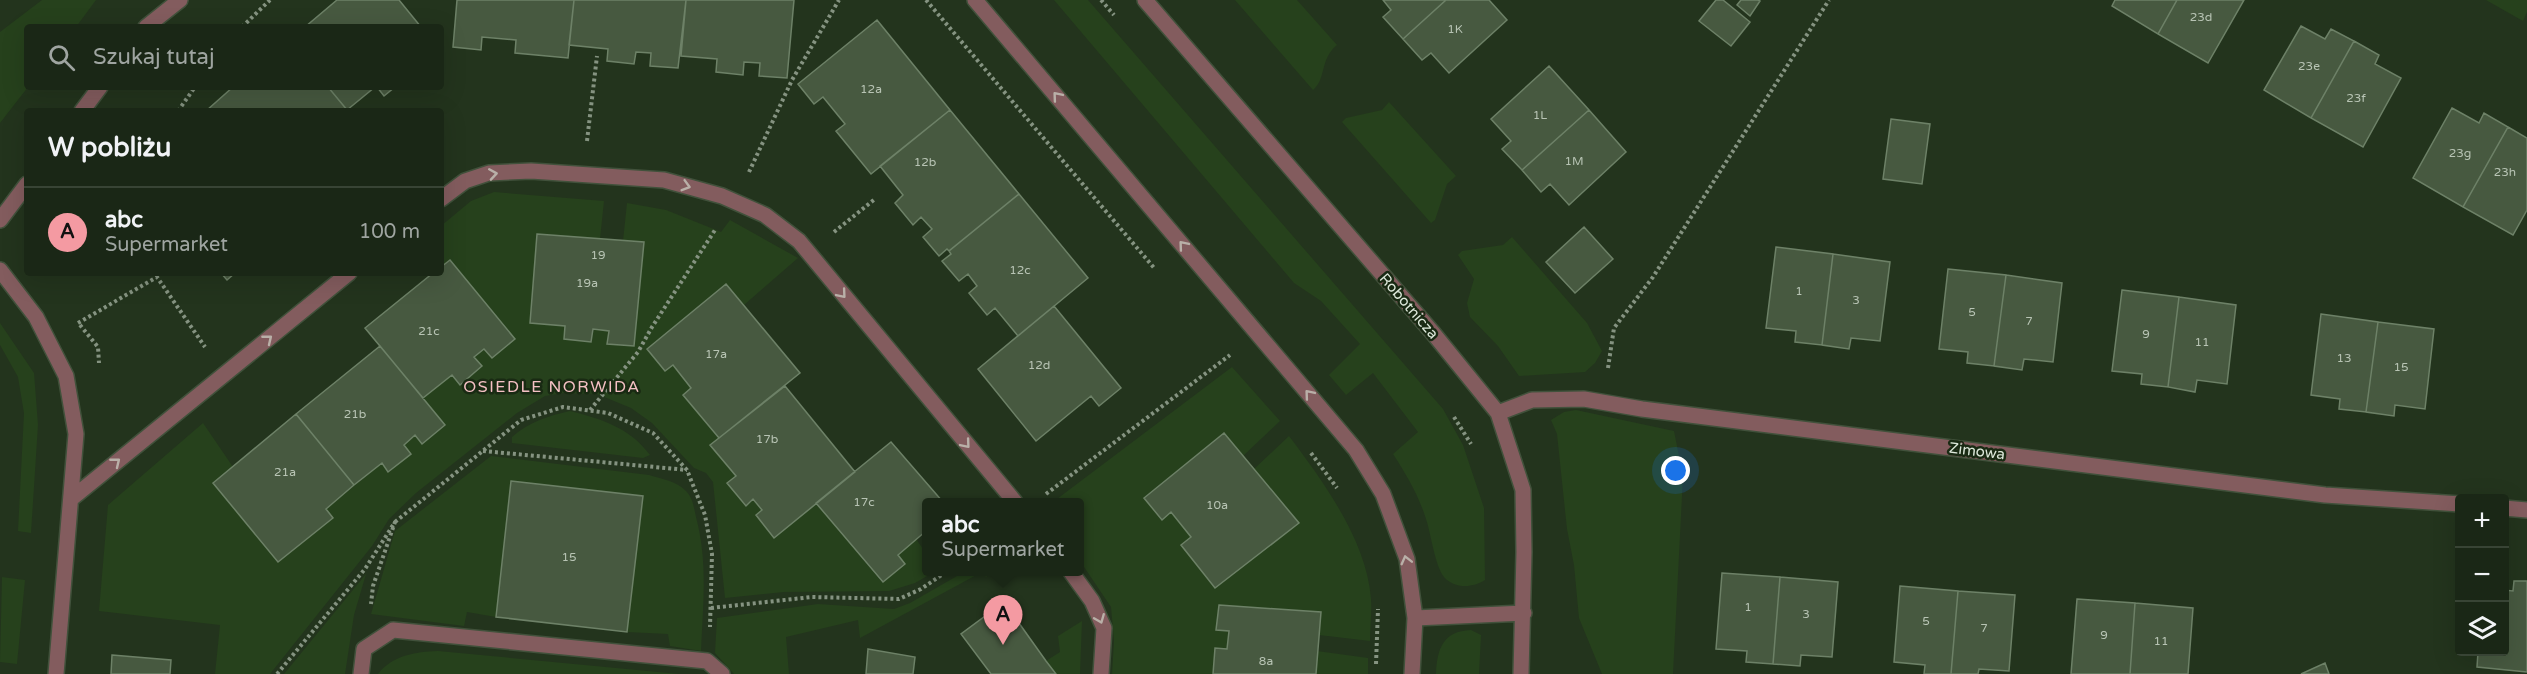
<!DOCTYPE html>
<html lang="pl">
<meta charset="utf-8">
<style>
:root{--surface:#1a2716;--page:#273323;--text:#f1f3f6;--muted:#9fa5a1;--line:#384435;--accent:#f49aa2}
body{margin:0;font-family:"Varela Round",sans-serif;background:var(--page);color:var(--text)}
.controls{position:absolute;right:18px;bottom:18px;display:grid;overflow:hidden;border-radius:6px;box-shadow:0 6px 24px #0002}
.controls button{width:54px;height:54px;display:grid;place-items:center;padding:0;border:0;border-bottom:2px solid var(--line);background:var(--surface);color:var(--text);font:30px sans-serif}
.you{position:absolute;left:1676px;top:471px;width:21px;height:21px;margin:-15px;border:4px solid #fff;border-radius:50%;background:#1a73e8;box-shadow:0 0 0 9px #1a73e833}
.badge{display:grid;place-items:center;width:39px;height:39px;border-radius:50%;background:var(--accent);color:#111;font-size:20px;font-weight:700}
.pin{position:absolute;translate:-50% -50px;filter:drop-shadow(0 2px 3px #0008)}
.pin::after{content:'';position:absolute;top:32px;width:21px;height:18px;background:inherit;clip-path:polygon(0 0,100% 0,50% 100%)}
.popup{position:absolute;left:922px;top:498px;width:162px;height:78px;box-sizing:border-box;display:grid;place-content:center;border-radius:6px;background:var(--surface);filter:drop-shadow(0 2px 4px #0005);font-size:20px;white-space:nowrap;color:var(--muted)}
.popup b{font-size:22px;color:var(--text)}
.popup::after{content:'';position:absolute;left:50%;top:100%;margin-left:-12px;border:12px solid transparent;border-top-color:var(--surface)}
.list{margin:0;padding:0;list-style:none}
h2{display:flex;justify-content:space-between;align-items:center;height:78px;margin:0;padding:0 24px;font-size:26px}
h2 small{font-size:20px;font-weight:400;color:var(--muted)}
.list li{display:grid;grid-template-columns:39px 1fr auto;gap:18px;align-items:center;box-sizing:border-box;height:90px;padding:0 24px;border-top:2px solid var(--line)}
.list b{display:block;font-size:22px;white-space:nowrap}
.list p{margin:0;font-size:20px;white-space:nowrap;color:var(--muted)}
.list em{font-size:20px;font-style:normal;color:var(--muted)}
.icon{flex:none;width:33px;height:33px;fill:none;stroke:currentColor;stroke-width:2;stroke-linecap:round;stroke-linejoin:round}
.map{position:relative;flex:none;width:2527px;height:674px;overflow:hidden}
.search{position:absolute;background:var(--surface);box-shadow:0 6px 24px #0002;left:24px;top:24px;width:420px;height:66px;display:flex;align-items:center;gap:15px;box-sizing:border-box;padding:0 21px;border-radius:6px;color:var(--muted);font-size:22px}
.panel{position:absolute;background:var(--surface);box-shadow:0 6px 24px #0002;left:24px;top:108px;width:420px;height:168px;border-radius:6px}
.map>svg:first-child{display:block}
</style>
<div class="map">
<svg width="2527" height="674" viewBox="0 0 2527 674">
<rect width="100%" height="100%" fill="#23341d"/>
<path fill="#26411c" d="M42,0H96L76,27H27L28,87L0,123V32Z
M1054,0H1088L1443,409L1463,445L1484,508L1485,580C1473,588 1454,589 1444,577C1435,566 1431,534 1426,519C1419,496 1406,474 1393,454L1418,432L1373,373L1346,395L1329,375L1360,344L1321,301L1294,283Z
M1235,0H1297L1337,45C1319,60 1327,78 1313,90Z
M2486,0H2527V12L2523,21Z
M1389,102L1456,176L1447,184L1435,220L1431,223L1342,122L1346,118L1382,110Z
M494,192L604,201L600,239L537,234L530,323L565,326L564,339L591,342L594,329L609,331L607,343L623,241L627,203L666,210L721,232L730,220L798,258L744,305L726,284L665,371L673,365L691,388L683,395L719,438L711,446L736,476L728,483L746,506L753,499L762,510L756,516L774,538L816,503L882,582L905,564L898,555L916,539L926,553V572H934L915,583L889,591L784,592L725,598L713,482L706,473L694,468L652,423L631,408L597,394L563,393L545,396L517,413L416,493L389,519L372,546L270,674H215L220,625L99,611L108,505L203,423L233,467L213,483L278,562L332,518L326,509L382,463L389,472L410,454L404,445L415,435L423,443L444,426L423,398L452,375L460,384L474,357L484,349L450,260L441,267V226L471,201Z
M1512,237L1587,323L1602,351L1595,363L1585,372L1519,376L1498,346L1470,317L1467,303L1474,279L1458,255L1462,251L1503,245Z
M0,323L34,373L38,425L31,533L18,531L24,413L18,377L0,345Z
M1232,367L1280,421L1243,456L1224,433L1144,498L1162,520L1171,512L1191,537L1181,545L1215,588L1298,524L1254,469L1289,436C1323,481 1367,541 1371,599C1372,613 1370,627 1370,641L1319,635L1320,612L1219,605L1216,629L1229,631L1227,649H1215L1213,674H1112L1114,641L1111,607L1080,561V502H1053Z
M1576,410L1674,431L1683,476L1673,674H1602L1579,618L1574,565L1567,529L1557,434L1551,420L1564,412Z
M570,411C602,419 630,428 650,455L643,458L512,443V437C529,422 548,416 570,411Z
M491,456L649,475C662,479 676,481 686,491C693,498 694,508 696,517C708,562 703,604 701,651L670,646L668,634L627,632L642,496L511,482L496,617L467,612L464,626L371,614L395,531Z
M964,572H993L986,577L982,572L860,638L858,620L786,637L789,674H734L715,653L717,618L818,604L894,609L910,603Z
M366,574L354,615L345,674H284Z
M2,577L25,580L17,664L0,662Z
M1082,621L1080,674H1056L1046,661L1060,652L1058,636Z
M1471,630L1481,635L1479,674H1436C1437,649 1443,631 1471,630Z
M438,651L679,674H378C393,655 415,652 438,651Z
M1317,651L1368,658V674H1316Z"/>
<path fill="#475940" stroke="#6d8167" stroke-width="1.5" d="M337,0H399L421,27H305Z
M457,0H574L568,58L515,53L516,40L482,37L481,50L453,47Z
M574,0H686L678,68L650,66L651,53L636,52L634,64L607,61L608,49L569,45Z
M686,0H794L787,78L759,76L760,63L744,62L743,75L716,72L717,59L681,56Z
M1383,0H1446L1403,39L1383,17L1391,10Z
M1446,0H1489L1507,20L1449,73L1431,53L1422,60L1403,39Z
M1716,0H1723L1750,22L1731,46L1699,21Z
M1741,0H1758L1760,1L1750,16L1737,5Z
M2115,0H2177L2158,34L2112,6Z
M2177,0H2244L2208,63L2158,34Z
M877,20L950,110L871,174L836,131L845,124L823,97L814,104L798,84Z
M2301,26L2325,39L2331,29L2354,41L2311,118L2264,90Z
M2354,41L2379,55L2375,64L2401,78L2363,147L2311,118Z
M1549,66L1589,110L1522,170L1502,149L1511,141L1491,119Z
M233,87H328L348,111H206Z
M328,87H375L347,110Z
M377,87H395L384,96Z
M2452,108L2479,123L2484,113L2508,127L2463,207L2413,178Z
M950,110L1019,194L949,251L947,249L939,256L923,237L932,229L921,217L913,225L895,203L903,195L880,166Z
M1589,110L1626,152L1569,205L1550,184L1541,192L1522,170Z
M1891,119L1930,124L1922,184L1883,179Z
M2508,127L2527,138V210L2513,235L2463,207Z
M1019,194L1088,278L1018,336L995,308L987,315L969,293L977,286L968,274L959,281L942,261L951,254L949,251Z
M1584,227L1613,259L1575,293L1546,262Z
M537,234L644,242L634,346L607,344L609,331L593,329L591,342L564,339L565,326L530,323Z
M1776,247L1833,254L1822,345L1795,342L1796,331L1766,328Z
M1833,254L1890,262L1880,341L1851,338L1849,349L1822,345Z
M450,260L515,339L492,358L484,349L474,357L482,366L460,385L452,375L423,398L365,328L433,273H441V267Z
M1948,269L2006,275L1994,366L1967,363L1968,352L1939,349Z
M221,273H235L227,280Z
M2006,275L2062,283L2053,362L2024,359L2022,370L1994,366Z
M726,284L800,373L719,438L683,395L691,388L673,365L665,371L647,349Z
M2122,290L2179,297L2168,387L2141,384L2142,374L2112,371Z
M2179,297L2236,305L2227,384L2197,380L2195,392L2168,387Z
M1054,306L1121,388L1099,406L1091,396L1036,441L978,369Z
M2321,314L2378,322L2366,412L2339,409L2340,399L2311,395Z
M2378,322L2434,329L2425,409L2395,405L2394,416L2366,412Z
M380,346L445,425L422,444L415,435L404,445L411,454L388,472L382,463L354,485L296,414Z
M785,386L855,472L774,538L756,515L762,510L753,499L746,506L727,483L736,476L710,445Z
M296,414L354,485L326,509L333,518L278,562L213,483Z
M1224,433L1299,523L1215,588L1181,545L1191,537L1171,512L1162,520L1144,498Z
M891,442L943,502H926V531L898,555L905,564L883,582L816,503Z
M511,481L643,496L627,632L496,617Z
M1722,573L1780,577L1773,664L1746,662L1747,651L1716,649Z
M1780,577L1838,582L1832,657L1801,655L1800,666L1773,664Z
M2514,581H2527V672L2477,667L2478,652H2504V590L2513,591Z
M1900,586L1958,591L1951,674H1924L1925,665L1894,662Z
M1958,591L2015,595L2009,671L1979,669L1978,674H1951Z
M2077,599L2135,603L2130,674H2071Z
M1004,602L1046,661L1056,674H991L961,634Z
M2135,603L2193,608L2188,674H2130Z
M1219,605L1321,612L1316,674H1213L1215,648L1227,649L1229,631L1216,630Z
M868,649L915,657L913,674H866Z
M112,655L171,660L170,674H111Z
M2325,663L2329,674H2301Z"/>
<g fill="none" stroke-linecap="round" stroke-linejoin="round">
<defs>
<path id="lane" d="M361,674L364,649L393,630L707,661L722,674"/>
<path id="street" d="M975,0L1356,450L1383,494L1407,559L1415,618
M1145,0L1433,333L1498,413L1523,490L1524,552L1521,674
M146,27L180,0
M82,111L100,87
M441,199L465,181L489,173L531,171L664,180L722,196L765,215L799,241L1015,502
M0,220L27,184
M0,270L36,317L66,376L76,434L56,674
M1498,413L1532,400L1584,399L1642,409L2325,495L2460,504
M71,499L349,273
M2504,508L2527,510
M1071,572L1092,601L1104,628L1101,674
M1412,674L1415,618L1524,613"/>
</defs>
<use href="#lane" stroke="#41513b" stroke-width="18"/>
<use href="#street" stroke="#41513b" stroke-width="18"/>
<path stroke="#859381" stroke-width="4" stroke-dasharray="3 3" stroke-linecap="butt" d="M926,0L1155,269
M1101,0L1114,15
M242,27L270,0
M178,111L195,87
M587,141L597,56
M749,172L792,80L839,0
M834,232L875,199
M78,323L157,277L205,347
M80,325L98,347L99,363
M1608,368L1614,328L1653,277L1829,0
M590,410L638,352L652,327L715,230
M1454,417L1471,444
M483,451L687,470
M1311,453L1337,488
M1046,494L1230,355
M395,522L521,420L563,407L608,413L653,433L687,470L705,515L712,554L710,627
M711,608L812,597L899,599L921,589L946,572
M1376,664L1378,609
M277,674L365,569L395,522L373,586L371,604"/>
<use href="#lane" stroke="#835c5e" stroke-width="15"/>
<use href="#street" stroke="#835c5e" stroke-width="15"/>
</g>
<defs><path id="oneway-chevron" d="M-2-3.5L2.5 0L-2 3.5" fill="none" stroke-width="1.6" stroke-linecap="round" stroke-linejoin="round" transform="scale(1.5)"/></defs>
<g stroke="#b9b0a8">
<use href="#oneway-chevron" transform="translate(1057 96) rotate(-130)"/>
<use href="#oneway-chevron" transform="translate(493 174) rotate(-9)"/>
<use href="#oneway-chevron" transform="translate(686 186) rotate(16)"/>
<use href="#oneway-chevron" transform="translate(1183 245) rotate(-130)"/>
<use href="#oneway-chevron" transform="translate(842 294) rotate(50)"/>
<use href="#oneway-chevron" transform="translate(268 339) rotate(-39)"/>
<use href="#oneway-chevron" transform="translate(1309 394) rotate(-130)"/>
<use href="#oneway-chevron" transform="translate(966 444) rotate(50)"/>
<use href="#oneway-chevron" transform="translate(116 462) rotate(-39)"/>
<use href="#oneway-chevron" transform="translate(1406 560) rotate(-104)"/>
<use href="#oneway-chevron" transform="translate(1100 619) rotate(68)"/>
</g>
<g text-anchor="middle" stroke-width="5" stroke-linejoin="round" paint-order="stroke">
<g font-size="12" fill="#b8c4b4">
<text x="2201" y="21">23d</text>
<text x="1455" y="33">1K</text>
<text x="2309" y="70">23e</text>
<text x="871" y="93">12a</text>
<text x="2356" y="102">23f</text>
<text x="1540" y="119">1L</text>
<text x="2460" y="157">23g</text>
<text x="1574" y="165">1M</text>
<text x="925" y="166">12b</text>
<text x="2505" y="176">23h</text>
<text x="598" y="259">19</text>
<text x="1020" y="274">12c</text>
<text x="587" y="287">19a</text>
<text x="1799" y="295">1</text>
<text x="1856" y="304">3</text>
<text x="1972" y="316">5</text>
<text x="2029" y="325">7</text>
<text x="429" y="335">21c</text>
<text x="2146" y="338">9</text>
<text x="2202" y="346">11</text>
<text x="716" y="358">17a</text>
<text x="2344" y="362">13</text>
<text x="1039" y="369">12d</text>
<text x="2401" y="371">15</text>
<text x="355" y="418">21b</text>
<text x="767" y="443">17b</text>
<text x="285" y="476">21a</text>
<text x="864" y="506">17c</text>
<text x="1217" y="509">10a</text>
<text x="569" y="561">15</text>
<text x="1748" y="611">1</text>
<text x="1806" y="618">3</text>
<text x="1926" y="625">5</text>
<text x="1984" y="632">7</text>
<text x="2104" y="639">9</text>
<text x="2161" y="645">11</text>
<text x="1266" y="665">8a</text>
</g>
<g font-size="15" fill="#dde8da" stroke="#192a13">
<text transform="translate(1409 306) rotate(49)" y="5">Robotnicza</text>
<text transform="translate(1977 451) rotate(7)" y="5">Zimowa</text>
</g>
<g font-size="16" letter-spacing="1.5" fill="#f5c1c4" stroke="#192a13">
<text x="552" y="392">OSIEDLE NORWIDA</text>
</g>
</g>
</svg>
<div class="controls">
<button>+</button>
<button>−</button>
<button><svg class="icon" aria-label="layers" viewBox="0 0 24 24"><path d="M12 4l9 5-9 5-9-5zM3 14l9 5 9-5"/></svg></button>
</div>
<div class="you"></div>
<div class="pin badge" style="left:1003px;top:645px">A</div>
<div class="popup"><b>abc</b>Supermarket</div>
<div class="search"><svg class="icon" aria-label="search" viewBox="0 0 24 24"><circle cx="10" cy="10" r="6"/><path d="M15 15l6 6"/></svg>Szukaj tutaj</div>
<section class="panel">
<h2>W pobliżu<small></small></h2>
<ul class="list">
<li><span class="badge">A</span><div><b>abc</b><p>Supermarket</p></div><em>100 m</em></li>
</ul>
</section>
</div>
